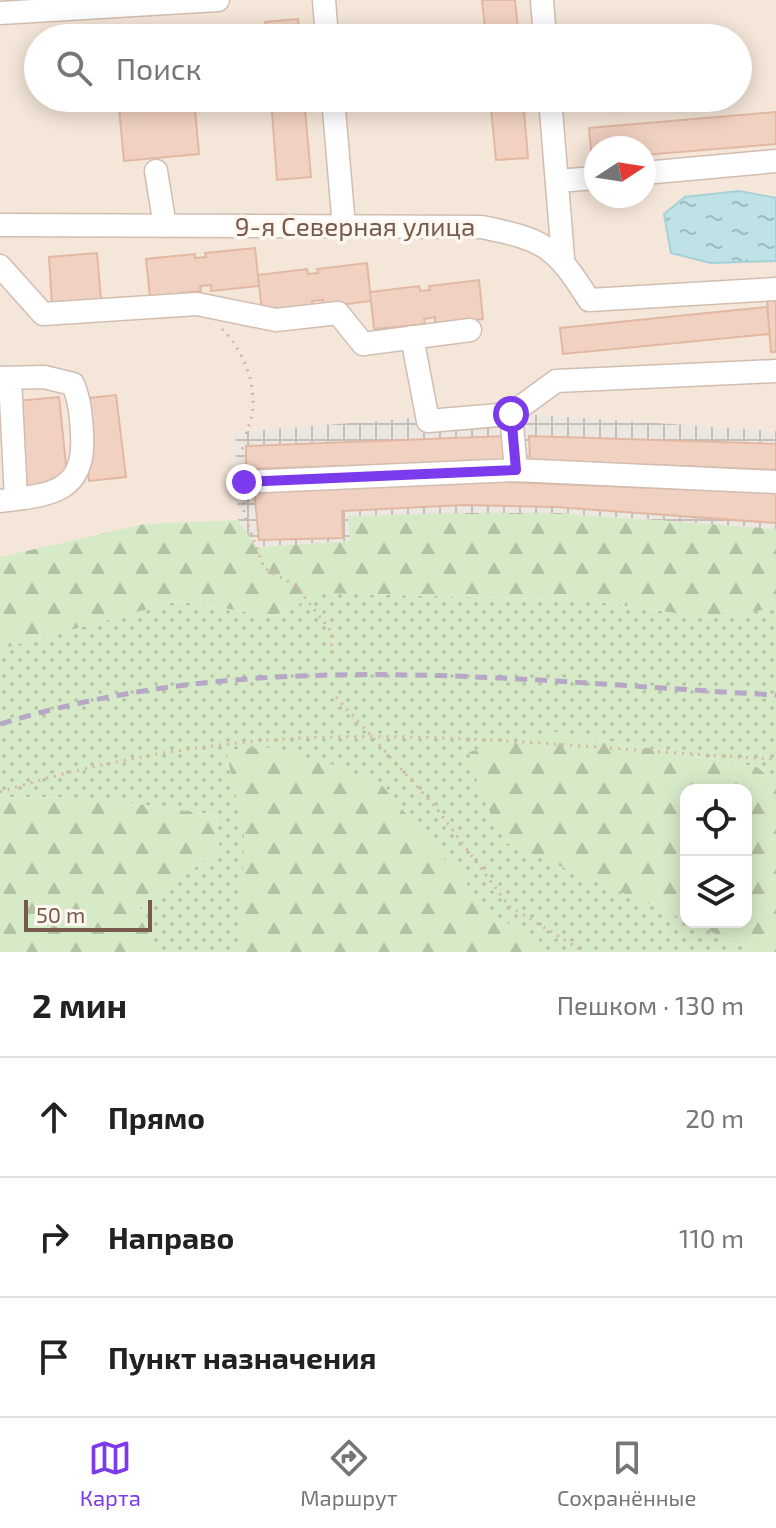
<!DOCTYPE html>
<html lang="ru">
<meta charset="utf-8">
<style>
:root{--surface:#fff;--page:#f6f6f6;--text:#222;--muted:#767676;--line:#e0e0e0;--accent:#7c3aed}
body{margin:0;font-family:"Exo 2",sans-serif;background:var(--page);color:var(--text)}
.controls{position:absolute;right:24px;bottom:24px;display:grid;overflow:hidden;border-radius:16px;box-shadow:0 4px 20px #0003}
.controls button{width:72px;height:72px;display:grid;place-items:center;padding:0;border:0;border-bottom:2px solid var(--line);background:var(--surface);color:var(--text);font:40px sans-serif}
.compass{position:absolute;left:584px;top:136px;width:72px;height:72px;border-radius:50%;background:var(--surface);box-shadow:0 4px 20px #0003;rotate:78deg}
.scale{position:absolute;left:24px;bottom:20px;width:128px;box-sizing:border-box;padding-left:8px;border:4px solid #775a4d;border-top:0;font-size:22px;line-height:28px;white-space:nowrap;color:#775a4d;-webkit-text-stroke:6px #fff8f0;paint-order:stroke}
.stop{position:absolute;width:24px;height:24px;margin:-18px;border:6px solid #7c3aed;border-radius:50%;background:#fff}
.stop.end{background:#7c3aed;border-color:#fff;box-shadow:0 2px 8px #0008}
.list{margin:0;padding:0;list-style:none}
h2{display:flex;justify-content:space-between;align-items:center;height:104px;margin:0;padding:0 32px;font-size:34px}
h2 small{font-size:26px;font-weight:400;color:var(--muted)}
.list li{display:grid;grid-template-columns:52px 1fr auto;gap:24px;align-items:center;box-sizing:border-box;height:120px;padding:0 32px;border-top:2px solid var(--line)}
.list b{display:block;font-size:30px;white-space:nowrap}
.list em{font-size:26px;font-style:normal;color:var(--muted)}
.icon{flex:none;width:44px;height:44px;fill:none;stroke:currentColor;stroke-width:2;stroke-linecap:round;stroke-linejoin:round}
.map{position:relative;flex:none;width:776px;height:952px;overflow:hidden}
.search{position:absolute;background:var(--surface);box-shadow:0 4px 20px #0003;left:24px;right:24px;top:24px;height:88px;display:flex;align-items:center;gap:20px;box-sizing:border-box;padding:0 28px;border-radius:44px;color:var(--muted);font-size:30px}
.sheet{height:464px;background:var(--surface)}
nav{display:flex;justify-content:space-around;align-items:center;box-sizing:border-box;height:112px;border-top:2px solid var(--line);background:var(--surface);font-size:22px;color:var(--muted)}
nav a{display:grid;justify-items:center;gap:4px}
nav .on{color:var(--accent)}
.map>svg:first-child{display:block}
</style>
<div class="map">
<svg width="776" height="952" viewBox="0 0 776 952">
<defs>
<pattern id="industrial-grid" width="8" height="8" patternUnits="userSpaceOnUse" patternTransform="scale(2)"><rect width="8" height="8" fill="#ede7e2"/><path d="M0 4h8M4 0v8" fill="none" stroke="#c5beb9"/></pattern>
<pattern id="grass-dots" width="8" height="8" patternUnits="userSpaceOnUse" patternTransform="scale(2)"><rect width="8" height="8" fill="#d7eac8"/><path d="M2 2h.1M6 6h.1" fill="none" stroke="#b3c1a5" stroke-width="1.8" stroke-linecap="round"/></pattern>
<pattern id="forest-firs" width="22" height="20" patternUnits="userSpaceOnUse" patternTransform="scale(2)"><rect width="22" height="20" fill="#d7eac8"/><path d="M5 1l3.5 6h-7zM16 11l3.5 6h-7z" fill="#b3c1a5"/></pattern>
<pattern id="water-ripples" width="26" height="14" patternUnits="userSpaceOnUse" patternTransform="scale(2)"><rect width="26" height="14" fill="#bee2e6"/><path d="M2 4q2-2 4 0t4 0M15 11q2-2 4 0t4 0" fill="none" stroke="#9fbabd"/></pattern>
</defs>
<rect width="100%" height="100%" fill="#fcf4ea"/>
<path fill="#f4e6d8" fill-rule="evenodd" d="M0,0H776V431L492,412L236,432L238,520L144,524L0,557ZM38,38H738V98H38ZM596,148H644V196H596Z"/>
<path fill="url(#industrial-grid)" d="M492,412L776,431V529L557,513L349,516L350,541L256,547L238,520L235,432Z"/>
<path fill="url(#grass-dots)" d="M320,593L587,600L709,618L771,609L776,604V783L757,767L556,732L642,900L756,952H157L140,908L219,850L216,815L93,798L0,797V649L178,601L274,616Z"/>
<path fill="url(#forest-firs)" d="M463,513H557L776,529V604L771,609L709,618L587,600L321,593L274,616L178,601L0,649V557L144,524L238,520L256,547L350,541L348,516Z
M556,732L757,767L776,783V952H756L690,922H746V790H686V920L506,843L481,795L469,752Z
M264,747L328,763L380,783L443,858L463,875L478,909L538,938L544,952H241L244,833L226,750Z
M0,797L93,798L216,815L219,850L140,908L157,952H0Z"/>
<path fill="url(#water-ripples)" stroke="#a4d2d7" stroke-width="2" d="M739,191L776,198V261L711,263L671,253L664,214L685,197Z"/>
<path fill="#f1d2c2" stroke="#e3b8a3" stroke-width="2" d="M482,0H515L519,38H486Z
M298,19L300,38H266L265,22Z
M118,98H194L199,154L124,161Z
M271,98H304L311,177L277,180Z
M490,98H523L528,158L496,160Z
M776,112V144L644,155V148H596V160H592L589,128Z
M255,248L259,286L211,291V285L200,286L201,291L150,297L146,259L195,254V258L206,257L205,253Z
M97,253L101,300L52,304L49,257Z
M367,263L371,301L323,307V300L312,301L313,307L262,312L258,275L307,269L308,274L318,273L317,269Z
M479,280L483,319L435,324V317L424,319L425,324L374,329L370,292L419,286L420,291L430,290L429,286Z
M776,300V352H771L767,301Z
M767,307L770,334L563,354L560,328Z
M116,395L126,477L89,481L80,399Z
M59,397L68,485L25,489L17,401Z
M506,436L509,461L246,469V446Z
M529,436L776,444V470L530,460Z
M456,480L776,493V523L556,507L463,505L342,511L343,538L259,540L254,490Z"/>
<g fill="none" stroke-linecap="round" stroke-linejoin="round">
<defs>
<path id="minor" d="M324,0L327,38
M542,0L545,38
M0,13L218,0
M333,98L344,227
M550,98L563,258
M156,171L165,226
M644,173L776,161
M557,181L596,178
M0,225L482,227C545,240 555,246 589,300L776,289
M0,266L43,314L197,304L276,320L338,313L363,344L470,330
M412,337L428,421L511,414
M0,378L44,377L73,384C80,401 81,416 82,434C86,493 50,495 0,501
M10,378L16,499
M516,470L511,414L556,381L776,371
M244,482L516,470L776,482"/>
</defs>
<use href="#minor" stroke="#d1beb1" stroke-width="25"/>
<path stroke="#d6b5a4" stroke-width="3" stroke-dasharray="2 6" stroke-linecap="butt" d="M222,329C243,349 257,385 252,414C248,434 241,439 242,462
M244,502V514L264,568L296,586L331,631L332,657
M336,697L437,809L509,906L584,952
M0,792C105,759 218,740 328,737C475,733 629,752 776,759"/>
<use href="#minor" stroke="#fff" stroke-width="22"/>
<path stroke="#b6a7c7" stroke-width="5" stroke-dasharray="12 8" stroke-linecap="butt" d="M0,724C257,645 513,681 776,695"/>
</g>
<g fill="none" stroke-linecap="round" stroke-linejoin="round">
<path stroke="#7c3aed" stroke-width="10" d="M244,482L516,470L511,414"/>
</g>
<g text-anchor="middle" stroke-width="7" stroke-linejoin="round" paint-order="stroke">
<g font-size="26" fill="#775a4d" stroke="#fff8f0">
<text x="355" y="236">9-я Северная улица</text>
</g>
</g>
</svg>
<div class="controls">
<button><svg class="icon" aria-label="locate" viewBox="0 0 24 24"><circle cx="12" cy="12" r="6"/><path d="M12 2v4M12 18v4M2 12h4M18 12h4"/></svg></button>
<button><svg class="icon" aria-label="layers" viewBox="0 0 24 24"><path d="M12 4l9 5-9 5-9-5zM3 14l9 5 9-5"/></svg></button>
</div>
<svg class="compass" viewBox="-18 -18 36 36"><path d="M0-13l5 13h-10z" fill="#e53935"/><path d="M0 13l5-13h-10z" fill="#767676"/></svg>
<div class="scale">50 m</div>
<div class="stop" style="left:511px;top:414px"></div>
<div class="stop end" style="left:244px;top:482px"></div>
<div class="search"><svg class="icon" aria-label="search" viewBox="0 0 24 24"><circle cx="10" cy="10" r="6"/><path d="M15 15l6 6"/></svg>Поиск</div>
</div>
<section class="sheet">
<h2>2 мин<small>Пешком · 130 m</small></h2>
<ul class="list">
<li><svg class="icon" aria-label="ahead" viewBox="0 0 24 24"><path d="M12 20V5M6 11l6-6 6 6"/></svg><div><b>Прямо</b></div><em>20 m</em></li>
<li><svg class="icon" aria-label="right" viewBox="0 0 24 24"><path d="M7 20v-9h11M14 6l5 5-5 5"/></svg><div><b>Направо</b></div><em>110 m</em></li>
<li><svg class="icon" aria-label="arrive" viewBox="0 0 24 24"><path d="M6 21V4h12l-3 4 3 4H6"/></svg><div><b>Пункт назначения</b></div></li>
</ul>
</section>
<nav>
<a class="on"><svg class="icon" aria-label="map" viewBox="0 0 24 24"><path d="M3 6l6-2 6 2 6-2v14l-6 2-6-2-6 2zM9 4v14M15 6v14"/></svg>Карта</a>
<a><svg class="icon" aria-label="directions" viewBox="0 0 24 24"><path d="M12 3l9 9-9 9-9-9zM9 14v-3h6M13 9l2 2-2 2"/></svg>Маршрут</a>
<a><svg class="icon" aria-label="saved" viewBox="0 0 24 24"><path d="M7 4h10v16l-5-4-5 4z"/></svg>Сохранённые</a>
</nav>
